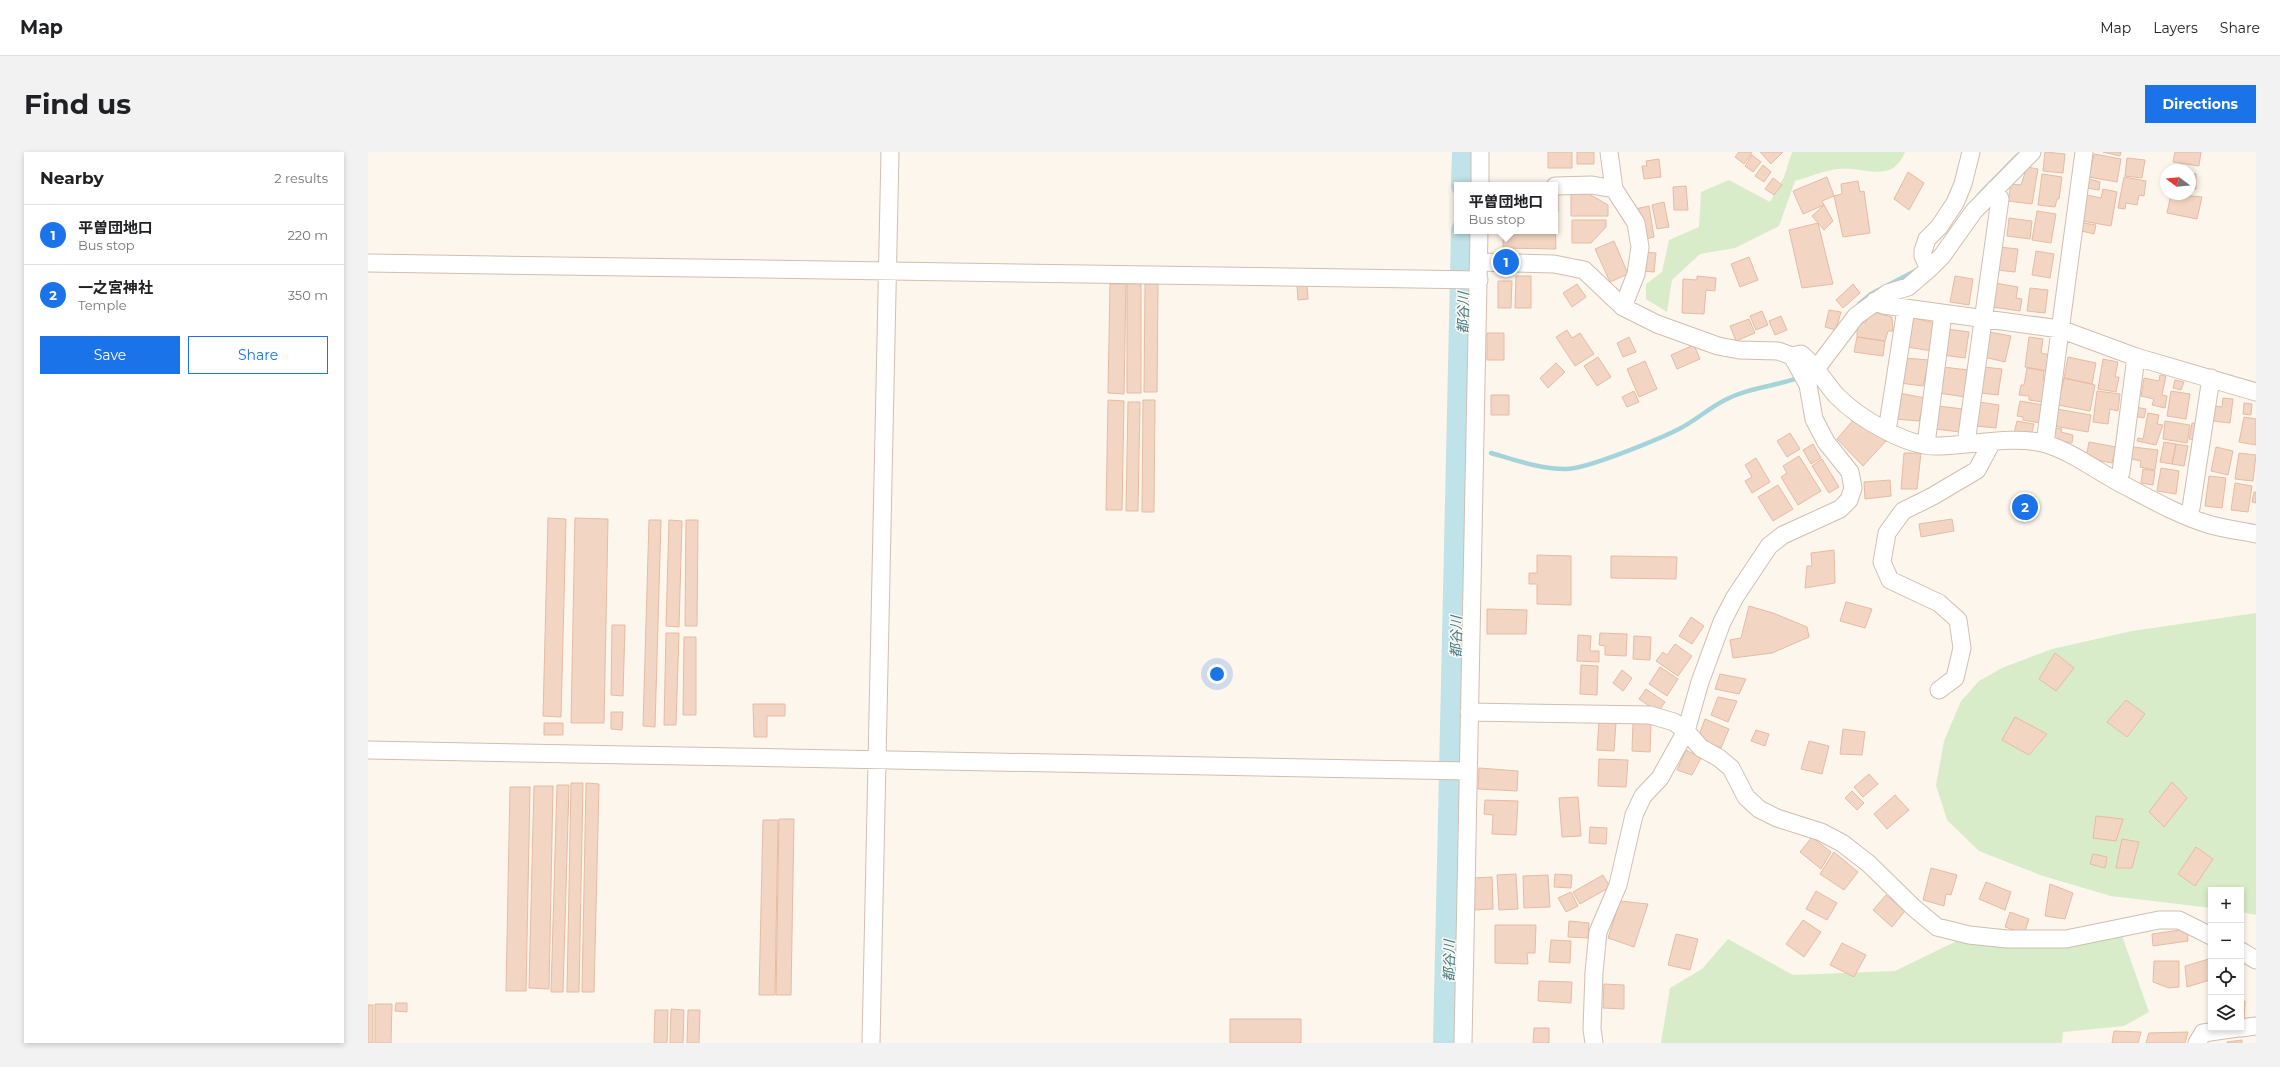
<!DOCTYPE html>
<meta charset="utf-8">
<style>
:root{--surface:#fff;--page:#f2f2f2;--text:#202124;--muted:#757577;--line:#e0e0e0;--accent:#1a73e8}
body{margin:0;font-family:Montserrat,"Noto Sans JP",sans-serif;background:var(--page);color:var(--text)}
.controls{position:absolute;right:12px;bottom:12px;display:grid;overflow:hidden;border-radius:0px;box-shadow:0 2px 6px #0003}
.controls button{width:36px;height:36px;display:grid;place-items:center;padding:0;border:0;border-bottom:1px solid var(--line);background:var(--surface);color:var(--text);font:20px sans-serif}
.compass{position:absolute;left:1792px;top:12px;width:36px;height:36px;border-radius:50%;background:var(--surface);box-shadow:0 2px 6px #0003;rotate:286deg}
.you{position:absolute;left:849px;top:522px;width:14px;height:14px;margin:-10px;border:3px solid #fff;border-radius:50%;background:#1a73e8;box-shadow:0 0 0 6px #1a73e833}
.badge{display:grid;place-items:center;width:26px;height:26px;border-radius:50%;background:var(--accent);color:#fff;font-size:13px;font-weight:700}
.pin{position:absolute;translate:-50% -50%;border:2px solid #fff;box-shadow:0 1px 4px #0006}
.popup{position:absolute;left:1086px;top:30px;width:104px;height:52px;box-sizing:border-box;display:grid;place-content:center;border-radius:0px;background:var(--surface);filter:drop-shadow(0 1px 3px #0005);font-size:13px;white-space:nowrap;color:var(--muted)}
.popup b{font-size:15px;color:var(--text)}
.popup::after{content:'';position:absolute;left:50%;top:100%;margin-left:-8px;border:8px solid transparent;border-top-color:var(--surface)}
.list{margin:0;padding:0;list-style:none}
h2{display:flex;justify-content:space-between;align-items:center;height:52px;margin:0;padding:0 16px;font-size:17px}
h2 small{font-size:13px;font-weight:400;color:var(--muted)}
.list li{display:grid;grid-template-columns:26px 1fr auto;gap:12px;align-items:center;box-sizing:border-box;height:60px;padding:0 16px;border-top:1px solid var(--line)}
.list b{display:block;font-size:15px;white-space:nowrap}
.list p{margin:0;font-size:13px;white-space:nowrap;color:var(--muted)}
.list em{font-size:13px;font-style:normal;color:var(--muted)}
.actions{display:flex;gap:8px;padding:12px 16px}
.actions a{flex:1;padding:9px 0;border:1px solid var(--accent);border-radius:0px;text-align:center;font-size:14px;color:var(--accent)}
.actions .main{background:var(--accent);color:#fff}
.icon{flex:none;width:22px;height:22px;fill:none;stroke:currentColor;stroke-width:2;stroke-linecap:round;stroke-linejoin:round}
.map{position:relative;flex:none;width:1888px;height:891px;overflow:hidden;border-radius:0px}
header{display:flex;align-items:center;gap:24px;box-sizing:border-box;height:56px;padding:0 20px;background:var(--surface);border-bottom:1px solid var(--line)}
header strong{font-size:19px}
nav{display:flex;gap:22px;margin-inline-start:auto;font-size:14px}
.intro{display:flex;align-items:center;justify-content:space-between;box-sizing:border-box;height:96px;padding:0 24px}
h1{margin:0;font-size:28px}
.button{padding:10px 18px;border-radius:0px;background:var(--accent);color:#fff;font-size:14px;font-weight:700}
main{display:flex;gap:24px;padding:0 24px}
aside{flex:1;background:var(--surface);border-radius:0px;box-shadow:0 2px 6px #0003}
.map>svg:first-child{display:block}
</style>
<header>
<strong>Map</strong>
<nav><a>Map</a><a>Layers</a><a>Share</a></nav>
</header>
<div class="intro"><h1>Find us</h1><a class="button">Directions</a></div>
<main>
<aside>
<h2>Nearby<small>2 results</small></h2>
<ul class="list">
<li><span class="badge">1</span><div><b>平曽団地口</b><p>Bus stop</p></div><em>220 m</em></li>
<li><span class="badge">2</span><div><b>一之宮神社</b><p>Temple</p></div><em>350 m</em></li>
</ul>
<div class="actions"><a class="main">Save</a><a>Share</a></div>
</aside>
<div class="map">
<svg width="1888" height="891" viewBox="0 0 1888 891">
<rect width="100%" height="100%" fill="#fdf6ec"/>
<path fill="#d8ecc9" d="M1424,0H1537C1523,34 1495,13 1469,17C1455,19 1441,25 1427,29L1411,74L1367,96L1332,102L1304,128L1299,160L1278,147V132L1294,120L1301,88L1331,75L1333,40L1361,28L1402,50L1416,25Z
M1888,461V763L1873,760V738H1843V756L1743,744L1675,724L1611,699L1579,668L1568,633L1576,589L1593,549L1611,529L1634,516L1684,497L1764,479Z
M1752,778L1781,860L1756,874L1695,880L1694,891H1293L1302,836L1334,817L1360,787L1425,823L1527,819L1601,783Z"/>
<g fill="none" stroke-linecap="round" stroke-linejoin="round">
<path stroke="#a5d3da" stroke-width="4.5" d="M1611,43L1649,4
M1491,152L1503,142L1549,118
M1123,301C1147,308 1172,317 1197,317C1217,318 1291,287 1311,277C1327,269 1341,256 1357,248C1381,235 1407,235 1432,225"/>
<path stroke="#bfe3e8" stroke-width="28" d="M1097,33L1098,0
M1079,891L1097,79"/>
</g>
<path fill="#f3d5c3" stroke="#e6bba3" d="M1180,0H1204V16H1180Z
M1209,0H1226V12H1209Z
M1371,0H1382L1384,1L1376,12L1367,5Z
M1392,0H1415L1403,12Z
M1677,0L1697,2L1695,21L1675,19Z
M1735,0H1753L1752,4Z
M1807,0H1833L1831,14L1805,10Z
M1726,2L1753,7L1749,30L1721,25Z
M1384,3L1393,10L1385,20L1377,14Z
M1759,6L1777,8L1774,26L1757,24Z
M1291,7L1293,25L1276,27L1274,14H1279L1278,9Z
M1395,13L1403,20L1396,30L1387,24Z
M1659,15L1670,17L1664,52L1640,49L1643,32L1653,33Z
M1540,20L1556,31L1541,58L1526,47Z
M1796,20H1798V36H1794Z
M1822,21L1828,22V37H1822Z
M1674,22L1694,25L1691,47H1689L1687,55L1670,53Z
M1459,25L1466,44L1454,49L1456,53L1435,62L1425,39Z
M1756,25L1778,29L1776,44L1771,43L1769,53L1758,51L1757,57L1750,56Z
M1405,26L1414,33L1406,43L1397,37Z
M1721,27L1732,30L1731,38L1719,36Z
M1490,29L1492,40L1496,39L1502,81L1475,85L1466,44L1474,42L1473,32Z
M1318,34L1320,58H1306L1305,35Z
M1735,37L1749,40L1743,74L1714,69L1719,43L1733,46Z
M1187,40H1190V60H1187Z
M1203,42H1221L1240,53V64H1203Z
M1803,42L1834,45L1829,67L1799,61Z
M1296,50L1301,75L1289,77L1284,53Z
M1456,53L1465,69L1456,78L1444,64Z
M1281,54L1286,85L1273,88L1267,57Z
M1669,59L1688,62L1683,91L1664,88Z
M1187,65L1188,97L1135,96V79H1187Z
M1641,66L1664,69L1662,87L1639,84Z
M1204,68H1238V75L1223,91H1204Z
M1450,71L1465,132L1434,136L1421,78Z
M1715,71L1728,73L1726,82L1714,79Z
M1246,89L1260,122L1242,130L1227,97Z
M1631,95L1650,97L1647,120L1629,118Z
M1668,99L1686,102L1682,126L1664,123Z
M1276,100L1288,101L1286,120L1274,119Z
M1381,105L1390,128L1372,135L1363,112Z
M1148,124H1163V156H1147Z
M1329,124L1348,126L1347,139L1338,138L1336,162L1314,161L1315,127L1329,128Z
M1587,124L1605,127L1601,153L1582,150Z
M1130,129H1144L1143,156H1130Z
M1627,131L1650,135L1648,146L1654,147L1652,159L1624,155Z
M742,132H758L756,242L740,241Z
M759,132H773V241H759Z
M777,132H790L789,240H776Z
M939,132L940,147L930,148L929,133Z
M1209,132L1218,145L1204,155L1195,141Z
M1485,132L1492,141L1475,156L1468,148Z
M1662,136L1680,138L1677,161L1659,159Z
M1461,158L1473,160L1468,178L1457,175Z
M1394,159L1400,173L1388,178L1382,164Z
M1502,159L1524,165L1525,179H1520L1517,189L1489,185V171L1498,170Z
M1413,164L1419,178L1407,183L1401,169Z
M1542,165L1567,171L1564,199L1539,195Z
M1381,167L1387,181L1368,189L1362,174Z
M1579,177L1601,180L1597,206L1575,203Z
M1199,178L1204,186L1212,181L1226,202L1207,214L1188,185Z
M1621,180L1643,184L1637,210L1616,205Z
M1119,181H1136V208H1119Z
M1261,185L1268,200L1255,205L1249,191Z
M1489,185L1517,189L1515,204L1486,200Z
M1661,185L1675,187L1673,201L1682,203L1680,219L1657,215Z
M1326,193L1332,207L1309,217L1303,203Z
M1230,205L1243,225L1229,234L1216,214Z
M1700,205L1728,211L1724,232L1696,226Z
M1535,206L1561,208L1555,234L1532,231Z
M1735,207L1750,210L1747,225H1751L1748,240L1730,237Z
M1277,209L1289,237L1271,245L1259,217Z
M1188,211L1197,220L1180,236L1172,226Z
M1575,215L1600,218L1597,245L1571,241Z
M1616,215L1634,217L1630,243L1612,241Z
M1659,216L1676,219L1675,228H1678L1674,250L1661,248V244L1651,243L1653,233H1656Z
M1792,223L1798,224L1794,243L1799,244L1797,256L1784,253L1786,247L1773,244L1776,226L1791,229Z
M1696,226L1727,233L1722,259L1690,253Z
M1807,228L1816,230L1813,238L1805,236Z
M1266,239L1271,250L1259,255L1254,245Z
M1729,239L1752,242L1750,259L1742,257L1740,272L1725,270Z
M1803,239L1822,242L1818,267L1799,264Z
M1531,241L1557,246L1551,269L1527,267Z
M1123,243H1141V263H1123Z
M1855,246L1865,247L1862,271L1844,269L1847,254L1854,255Z
M740,248L756,249L754,358H738Z
M775,248H787L786,360H774Z
M1652,249L1675,253L1672,271L1655,268V265L1649,264Z
M760,250H772L770,359H758Z
M1611,250L1631,253L1628,276L1608,274Z
M1876,251L1884,252L1883,263L1875,262Z
M1570,254L1595,257L1592,280L1567,277Z
M1767,255L1778,257L1776,266L1765,264Z
M1689,257L1723,263L1720,280L1686,274Z
M1780,261L1791,263L1789,272L1795,273L1788,293L1769,289L1770,286L1775,287Z
M1488,265L1518,289L1495,314L1469,287Z
M1876,265L1888,267V293L1871,290Z
M1649,269L1666,272L1662,288L1645,285Z
M1797,269L1822,273L1819,291L1795,287Z
M1824,271L1830,272L1827,288L1821,287Z
M1687,276L1694,277L1693,280L1705,283L1704,291L1685,287Z
M1422,281L1432,297L1419,305L1409,289Z
M1721,290L1748,295L1744,311L1718,306Z
M1796,290L1808,292L1804,312L1792,310Z
M1445,292L1453,306L1443,312L1435,298Z
M1808,292L1820,294L1816,314L1804,312Z
M1765,295L1790,298L1787,318L1772,315L1773,309L1763,307Z
M1848,295L1865,299L1860,323L1843,319Z
M1536,301H1553L1549,337H1533Z
M1871,301L1888,303L1885,329L1867,327Z
M1431,304L1453,339L1430,353L1413,325L1419,321L1415,314Z
M1388,306L1402,330L1384,341L1377,329L1384,325L1377,313Z
M1454,307L1471,335L1461,341L1444,314Z
M1793,316L1811,319L1808,342L1789,339Z
M1775,317L1787,319L1785,333L1773,331Z
M1841,324L1858,326L1854,356L1837,354Z
M1522,328L1523,344L1497,347L1496,330Z
M1867,331L1884,334L1880,360L1863,358Z
M1410,333L1425,357L1405,369L1390,345Z
M1886,340H1888V351L1884,350Z
M180,366L198,367L193,565L175,564Z
M207,366L240,367L236,571H203Z
M1584,367L1586,379L1553,385L1551,372Z
M281,368H293L287,575L275,574Z
M301,368L314,369L311,475L298,474Z
M318,368H330L329,474H317Z
M1466,398L1467,431L1437,436L1439,414H1444L1443,401Z
M1169,403L1203,404V453L1169,452V432H1161V421H1169Z
M1243,404L1309,405L1308,427L1243,426Z
M1478,450L1504,457L1497,476L1472,469Z
M1381,454L1405,461L1439,475L1441,485L1404,501L1365,506L1362,488L1373,486Z
M1119,457L1159,458L1158,482H1119Z
M1323,465L1336,474L1324,492L1311,484Z
M244,473H257L255,544L243,543Z
M298,481H311L308,573H296Z
M1232,481L1259,482L1258,504L1237,503V494L1231,493Z
M1210,483L1223,484L1222,499H1231V510L1209,509Z
M1266,484L1283,485L1282,508L1265,507Z
M316,485H328V563H315Z
M1307,492L1324,504L1310,524L1288,509L1295,500L1299,503Z
M1687,501L1706,516L1688,539L1671,527Z
M1213,513L1230,514L1229,543L1212,542Z
M1292,515L1310,527L1299,544L1281,532Z
M1254,518L1264,526L1255,539L1245,531Z
M1352,522L1378,527L1371,542L1347,537Z
M1278,537L1297,550L1290,560L1271,547Z
M1350,545L1369,549L1360,570L1343,563Z
M1758,548L1777,562L1759,585L1739,570Z
M385,552H417V564H399V585H386Z
M243,560H255L254,578L243,577Z
M1647,565L1679,582L1661,603L1634,588Z
M1337,567L1361,577L1353,596L1330,586Z
M1231,570L1248,571L1246,599L1229,598Z
M1265,570L1283,571L1282,600L1264,599Z
M176,571H195V583H176Z
M1475,577L1497,580L1494,603L1472,602Z
M1388,578L1401,582L1397,594L1383,589Z
M1441,589L1461,594L1454,622L1433,617Z
M1318,598L1333,606L1324,623L1309,618Z
M1231,607L1260,608L1258,635L1230,634Z
M1111,616L1150,619L1149,639L1110,637Z
M1501,622L1510,632L1495,645L1486,635Z
M1804,630L1819,646L1796,675L1781,660Z
M203,631H215L211,840H199Z
M218,631L231,632L226,840H214Z
M189,633H201L195,840H183Z
M166,634H185L181,837L161,836Z
M142,635H162L158,839H138Z
M1484,639L1496,651L1489,658L1477,646Z
M1527,643L1541,658L1519,677L1506,662Z
M1210,645L1213,684L1194,685L1191,646Z
M1117,648L1150,649L1148,683L1124,682L1125,663L1116,662Z
M1728,664L1755,667L1748,689L1725,686Z
M411,667H426L423,843H408Z
M395,668H410L407,843H391Z
M1222,675L1239,676L1238,692L1221,691Z
M1444,685L1463,700L1453,717L1432,700Z
M1754,687L1771,690L1764,716H1748Z
M1828,695L1845,707L1827,734L1810,722Z
M1466,700L1490,720L1476,738L1452,722Z
M1725,702L1739,705L1737,716L1722,712Z
M1563,716L1589,723L1583,743L1578,742L1576,754L1555,748Z
M1148,722L1150,757L1131,758L1129,723Z
M1187,722L1204,723L1203,736L1186,735Z
M1180,723L1182,755L1156,756L1155,724Z
M1235,723L1242,735L1212,752L1205,740Z
M1124,725L1125,757L1106,758L1105,726Z
M1618,730L1643,740L1637,758L1611,747Z
M1682,732L1705,741L1697,767L1677,764Z
M1448,739L1469,751L1459,768L1438,757Z
M1203,740L1210,754L1198,760L1190,746Z
M1518,743L1537,759L1524,775L1505,758Z
M1252,749L1280,752L1266,795L1240,786Z
M1642,760L1661,767L1656,782L1637,775Z
M1435,768L1453,780L1436,805L1418,792Z
M1201,769L1221,771L1220,786L1200,785Z
M1127,773H1168L1167,801H1159L1160,812L1127,811Z
M1819,777L1820,789L1785,794L1784,782Z
M1308,782L1330,787L1322,818L1300,813Z
M1183,788L1203,789L1202,811L1181,810Z
M1474,791L1498,803L1486,825L1462,813Z
M1841,807L1842,828L1819,835L1817,814Z
M1786,809H1811V835L1801,836L1785,830Z
M1171,829L1204,830L1203,851L1170,849Z
M1236,832L1256,833V857L1235,856Z
M1873,849H1877L1876,869H1873Z
M28,851H39V860L27,859Z
M7,852H24L23,891H7Z
M0,853H5V891H0Z
M303,857L316,858L315,891H302Z
M287,858H300L299,891H286Z
M320,858H332L331,891H319Z
M862,867H933V891H862Z
M1166,876H1181V891H1165Z
M1746,879L1773,880L1770,891H1744Z
M1820,880L1817,891H1778L1781,881Z
M1874,888V891H1859V890Z"/>
<g fill="none" stroke-linecap="round" stroke-linejoin="round">
<defs>
<path id="minor" d="M1241,0L1246,37L1268,71L1272,95L1268,122L1255,155
M1112,33V0
M1187,34L1224,33L1246,37
M1111,110L1186,112L1216,118L1255,155L1289,172L1350,194L1371,198L1410,199L1424,204L1433,202C1447,213 1456,229 1468,243C1490,266 1540,296 1572,294C1602,293 1650,283 1678,292C1704,300 1726,317 1750,330C1779,345 1811,364 1843,373C1858,377 1873,379 1888,382
M0,111L1111,128
M1561,117L1555,104V99L1559,87L1571,75L1587,51L1595,32L1603,0
M1507,149L1515,153L1692,177L1768,205L1888,240
M1448,217L1488,164L1520,141L1540,135L1561,117L1574,104L1606,59L1664,0
M1519,279L1538,157
M1677,291L1716,0
M1558,292L1575,162
M1600,292L1599,284L1632,47L1627,37
M1749,329L1753,320L1768,205
M1819,364L1823,356L1843,226
M1571,538L1587,526L1594,496L1590,468L1571,451L1522,428L1514,410L1519,381L1535,359L1565,344L1609,318L1624,290
M1101,560L1282,563L1306,570L1318,579L1333,596L1351,606L1363,616L1378,645L1391,657L1409,666L1453,680L1474,691L1501,712L1546,756L1569,775L1601,783L1639,787H1698L1791,768H1811L1843,784
M0,598L1100,619
M1873,799L1888,808
M1873,876L1888,874
M503,891L522,0
M1095,891L1111,79
M1226,891L1224,877L1226,820L1230,780L1250,733L1266,663L1275,644L1292,626L1318,579L1332,530L1354,470L1367,445L1401,394L1415,383L1472,357L1481,348L1485,336L1482,320L1458,290L1446,267L1440,233L1424,204
M1829,891L1835,881L1870,876"/>
</defs>
<use href="#minor" stroke="#d1beb0" stroke-width="19"/>
<use href="#minor" stroke="#fff" stroke-width="17"/>
</g>
<g text-anchor="middle" stroke-width="3" stroke-linejoin="round" paint-order="stroke">
<g font-size="14" font-style="italic" fill="#437c86" stroke="#fffaf3">
<text transform="translate(1095 161) rotate(-89)" y="5">都谷川</text>
<text transform="translate(1088 485) rotate(-89)" y="5">都谷川</text>
<text transform="translate(1081 809) rotate(-89)" y="5">都谷川</text>
</g>
</g>
</svg>
<div class="controls">
<button>+</button>
<button>−</button>
<button><svg class="icon" aria-label="locate" viewBox="0 0 24 24"><circle cx="12" cy="12" r="6"/><path d="M12 2v4M12 18v4M2 12h4M18 12h4"/></svg></button>
<button><svg class="icon" aria-label="layers" viewBox="0 0 24 24"><path d="M12 4l9 5-9 5-9-5zM3 14l9 5 9-5"/></svg></button>
</div>
<svg class="compass" viewBox="-18 -18 36 36"><path d="M0-13l5 13h-10z" fill="#e53935"/><path d="M0 13l5-13h-10z" fill="#757577"/></svg>
<div class="you"></div>
<div class="pin badge" style="left:1138px;top:110px">1</div>
<div class="popup"><b>平曽団地口</b>Bus stop</div>
<div class="pin badge" style="left:1657px;top:355px">2</div>
</div>
</main>
